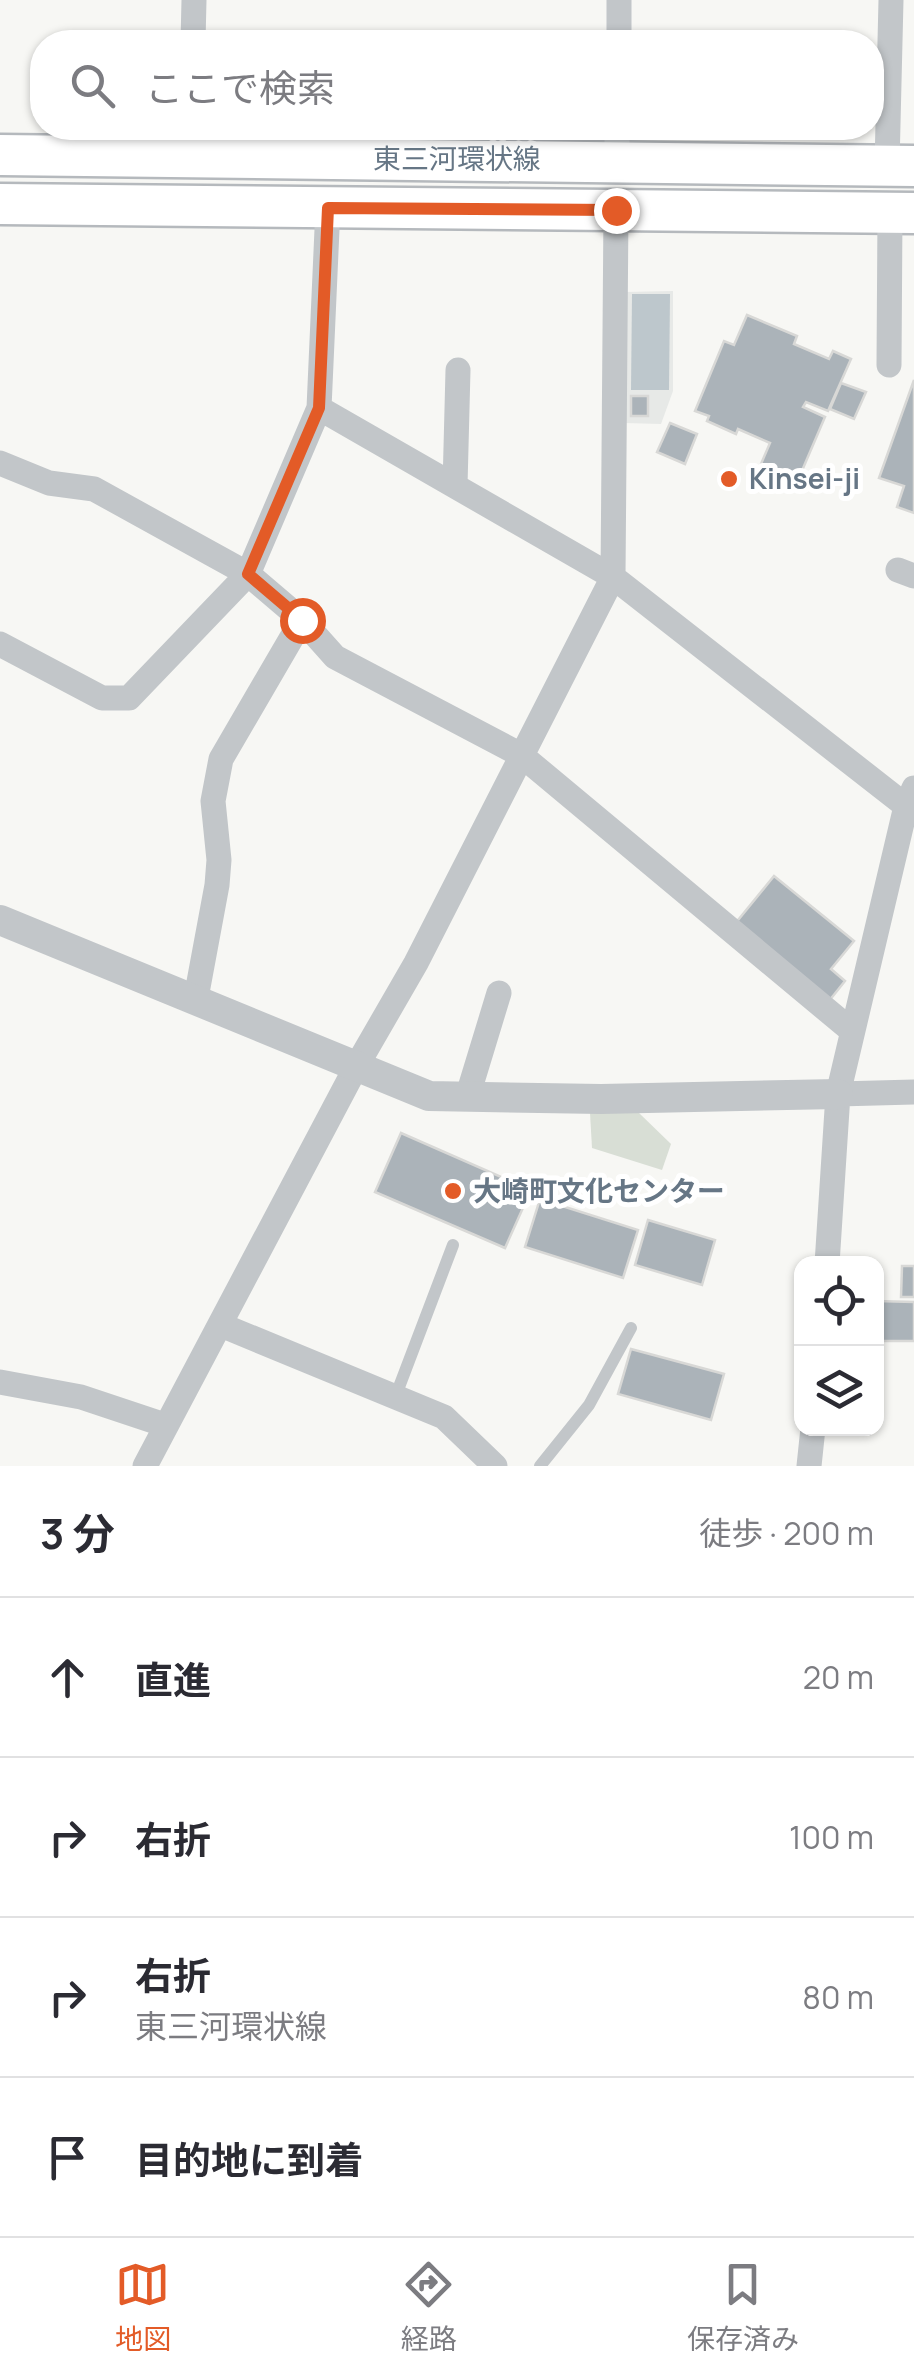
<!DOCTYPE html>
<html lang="ja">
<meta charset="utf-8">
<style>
:root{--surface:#fff;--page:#f7f7f7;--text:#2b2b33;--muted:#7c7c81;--line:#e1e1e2;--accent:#e35b27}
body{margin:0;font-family:Manrope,"Noto Sans JP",sans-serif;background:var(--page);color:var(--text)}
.controls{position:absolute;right:30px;bottom:30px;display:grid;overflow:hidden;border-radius:20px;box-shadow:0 2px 8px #0004}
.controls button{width:90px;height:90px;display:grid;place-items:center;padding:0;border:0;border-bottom:2px solid var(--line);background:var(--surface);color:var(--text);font:50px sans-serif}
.stop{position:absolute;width:30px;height:30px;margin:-22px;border:8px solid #e35b27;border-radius:50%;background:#fff}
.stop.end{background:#e35b27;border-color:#fff;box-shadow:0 2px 10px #0008}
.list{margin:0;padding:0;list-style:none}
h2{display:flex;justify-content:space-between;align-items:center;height:130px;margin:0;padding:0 40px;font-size:42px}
h2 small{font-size:32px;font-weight:400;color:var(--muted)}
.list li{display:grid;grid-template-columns:65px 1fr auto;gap:30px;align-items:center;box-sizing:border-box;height:160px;padding:0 40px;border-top:2px solid var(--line)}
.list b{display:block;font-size:38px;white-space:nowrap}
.list p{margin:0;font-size:32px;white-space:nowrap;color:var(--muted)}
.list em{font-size:32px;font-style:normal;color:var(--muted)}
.icon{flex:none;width:55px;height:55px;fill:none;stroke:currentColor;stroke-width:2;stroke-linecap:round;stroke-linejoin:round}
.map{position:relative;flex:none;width:914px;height:1466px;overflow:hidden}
.search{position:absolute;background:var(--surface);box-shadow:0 2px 8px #0004;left:30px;right:30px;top:30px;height:110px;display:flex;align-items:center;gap:25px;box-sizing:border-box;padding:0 35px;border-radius:40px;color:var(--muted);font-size:38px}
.sheet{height:770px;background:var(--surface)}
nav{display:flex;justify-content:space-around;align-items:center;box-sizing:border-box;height:140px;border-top:2px solid var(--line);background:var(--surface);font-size:28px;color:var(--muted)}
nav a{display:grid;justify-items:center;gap:5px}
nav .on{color:var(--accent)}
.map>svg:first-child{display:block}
</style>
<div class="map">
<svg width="914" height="1466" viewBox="0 0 914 1466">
<rect width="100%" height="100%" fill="#f7f7f4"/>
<path fill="#e7e9e7" d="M673,291V391L661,424L624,423V292Z"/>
<path fill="#d8ded5" d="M590,1113H639L671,1144L662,1170L592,1148Z"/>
<path fill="#bdc7cc" d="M632,294H670L669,390H631Z"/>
<path fill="#abb3b9" stroke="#d8d8d6" stroke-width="2.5" d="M747,315L797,336L794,344L829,359L833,351L851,359L828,411L806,402L803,407L825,417L795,487L758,471L770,443L738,429L736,434L707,421L709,416L695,411L724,341L734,345Z
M914,380V513L897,507L904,486L879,478Z
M841,383L866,392L854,419L830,409Z
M631,396H648V416H631Z
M670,423L697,434L685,464L657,452Z
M774,876L854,941L831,969L845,981L829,1001L734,925Z
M401,1133L531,1190L505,1248L375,1192Z
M540,1199L638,1230L623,1278L525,1247Z
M648,1220L715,1240L702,1285L635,1265Z
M902,1266H914V1297H901Z
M876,1301L914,1302V1341H876Z
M631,1349L724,1374L711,1420L618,1394Z"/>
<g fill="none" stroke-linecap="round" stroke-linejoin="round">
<defs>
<path id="primary" d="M0,155L914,166
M0,204L914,213"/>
</defs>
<use href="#primary" stroke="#b5b9bd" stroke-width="45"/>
<path stroke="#c2c6c9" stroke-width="12" d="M396,1395L453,1245
M540,1466L589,1405L631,1328"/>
<path stroke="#c2c6c9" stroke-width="25" d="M193,42L194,0
M619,42V0
M617,160V128
M887,165L891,0
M889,365L890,213
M319,408L613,577L906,806
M0,463L49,483L94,489L248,574L302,620L335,657L521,755L852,1031
M455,486L458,370
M898,570L914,576
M0,644L102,698H129L248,574L319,408L328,207
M196,998L217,885L219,860L213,801L221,759L302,620
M838,1094L914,1092
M467,1098L499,993
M827,1264L838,1094L906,806L914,788
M221,1325L444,1417L495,1466
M0,1382L81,1397L165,1425
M145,1466L356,1067L416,963L613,577L616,210
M809,1466L813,1428"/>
<path stroke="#c2c6c9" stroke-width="30" d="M0,920L429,1096L601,1099L838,1094"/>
<use href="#primary" stroke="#fff" stroke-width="40"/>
</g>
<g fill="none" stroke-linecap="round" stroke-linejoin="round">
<path stroke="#e35b27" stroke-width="12" d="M302,620L248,574L319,408L328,208L616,210"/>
</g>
<g fill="#e35b27" stroke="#fff" stroke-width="4">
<circle cx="729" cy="479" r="10"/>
<circle cx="453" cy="1191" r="10"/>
</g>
<g text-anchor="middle" stroke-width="10" stroke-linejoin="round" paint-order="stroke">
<g font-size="28" fill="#667685" stroke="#fff">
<text x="457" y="169">東三河環状線</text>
</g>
<g font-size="28" font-weight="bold" fill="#667685" stroke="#fff" text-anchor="start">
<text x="749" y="489">Kinsei-ji</text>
<text x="473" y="1201">大崎町文化センター</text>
</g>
</g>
</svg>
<div class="controls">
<button><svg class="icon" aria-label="locate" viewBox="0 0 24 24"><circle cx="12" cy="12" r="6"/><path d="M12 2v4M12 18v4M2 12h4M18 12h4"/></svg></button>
<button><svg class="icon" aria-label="layers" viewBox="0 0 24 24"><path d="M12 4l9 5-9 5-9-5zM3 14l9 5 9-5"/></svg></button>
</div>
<div class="stop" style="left:302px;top:620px"></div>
<div class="stop end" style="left:616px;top:210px"></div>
<div class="search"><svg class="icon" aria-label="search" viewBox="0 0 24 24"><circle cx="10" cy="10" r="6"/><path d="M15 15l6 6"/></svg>ここで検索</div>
</div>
<section class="sheet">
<h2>3 分<small>徒歩 · 200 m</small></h2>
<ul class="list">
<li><svg class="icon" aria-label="ahead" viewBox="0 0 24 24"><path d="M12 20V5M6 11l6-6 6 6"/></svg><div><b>直進</b></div><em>20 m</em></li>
<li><svg class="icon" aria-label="right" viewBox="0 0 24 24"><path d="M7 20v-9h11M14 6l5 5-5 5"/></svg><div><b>右折</b></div><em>100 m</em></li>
<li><svg class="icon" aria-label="right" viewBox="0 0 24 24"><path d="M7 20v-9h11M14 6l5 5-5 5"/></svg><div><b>右折</b><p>東三河環状線</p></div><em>80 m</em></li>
<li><svg class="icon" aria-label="arrive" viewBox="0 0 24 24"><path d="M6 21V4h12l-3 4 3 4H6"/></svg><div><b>目的地に到着</b></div></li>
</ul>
</section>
<nav>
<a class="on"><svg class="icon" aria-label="map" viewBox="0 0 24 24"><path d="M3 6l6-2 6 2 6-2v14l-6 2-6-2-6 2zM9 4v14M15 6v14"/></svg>地図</a>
<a><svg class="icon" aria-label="directions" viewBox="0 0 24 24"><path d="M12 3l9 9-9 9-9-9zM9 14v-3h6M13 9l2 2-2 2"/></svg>経路</a>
<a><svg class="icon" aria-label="saved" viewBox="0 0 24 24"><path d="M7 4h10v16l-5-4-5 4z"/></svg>保存済み</a>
</nav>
